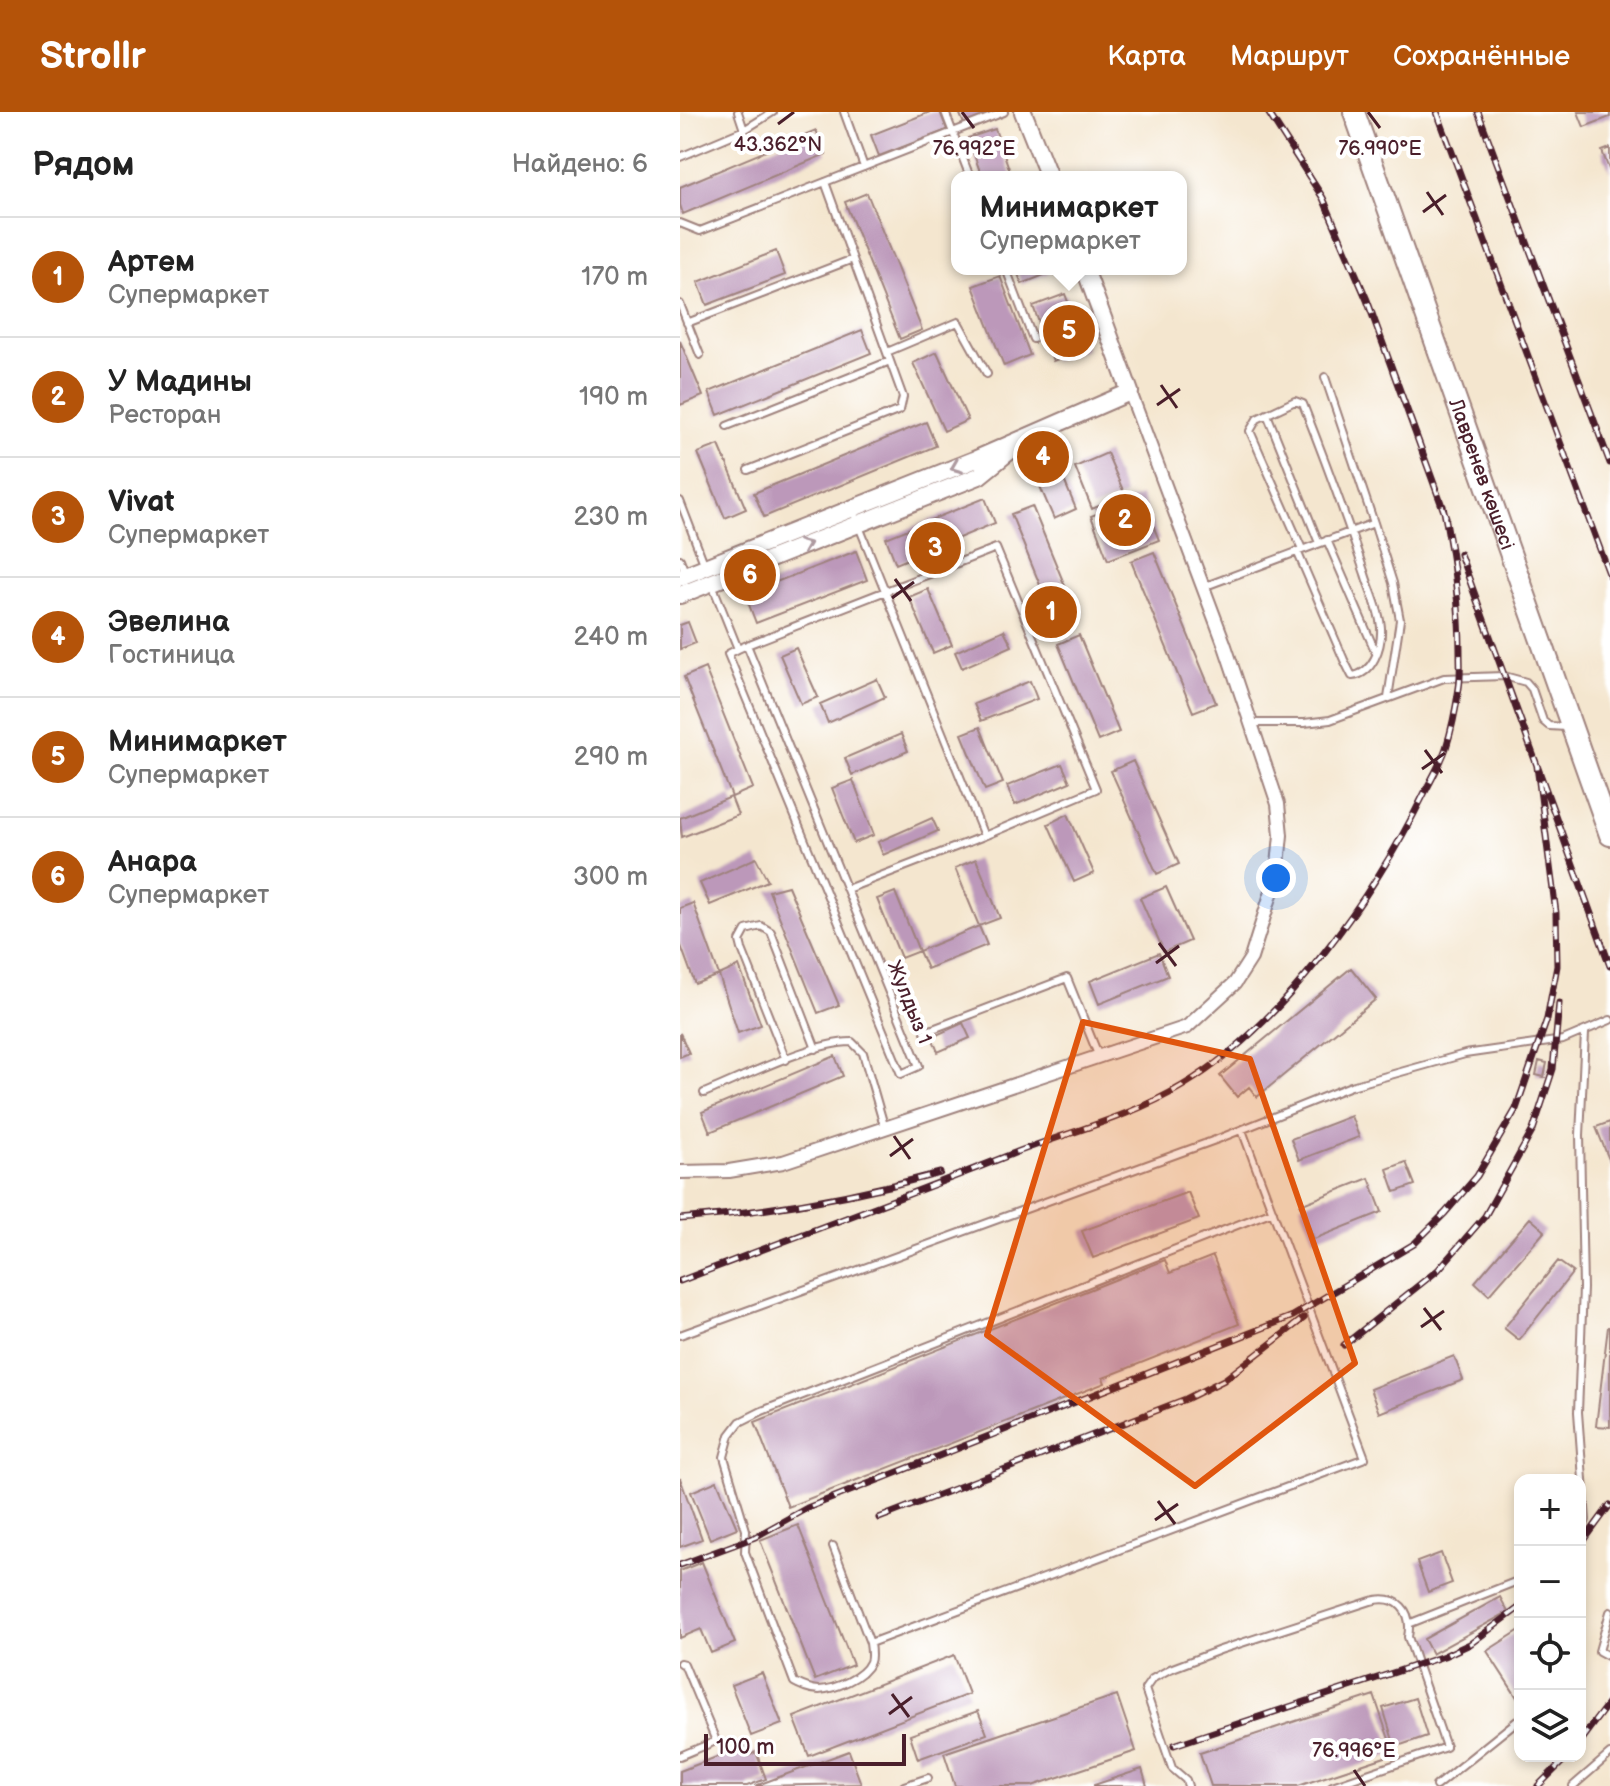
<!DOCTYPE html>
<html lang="ru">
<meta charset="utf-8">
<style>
:root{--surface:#fff;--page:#f6f6f6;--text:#222;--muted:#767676;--line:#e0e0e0;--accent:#b45309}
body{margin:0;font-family:"Balsamiq Sans",sans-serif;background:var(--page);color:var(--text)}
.controls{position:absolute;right:24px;bottom:24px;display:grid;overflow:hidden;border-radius:16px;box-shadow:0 4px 12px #0003}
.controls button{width:72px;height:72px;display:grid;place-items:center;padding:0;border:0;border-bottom:2px solid var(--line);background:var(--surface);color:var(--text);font:40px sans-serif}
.scale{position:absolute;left:24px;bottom:20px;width:202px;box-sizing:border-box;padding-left:8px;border:4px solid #4a1f2b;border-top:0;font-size:22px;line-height:28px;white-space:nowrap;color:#4a1f2b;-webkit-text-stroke:6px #fff;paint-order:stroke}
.you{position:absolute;left:596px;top:766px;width:28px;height:28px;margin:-20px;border:6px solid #fff;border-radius:50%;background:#1a73e8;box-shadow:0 0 0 12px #1a73e833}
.badge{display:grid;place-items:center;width:52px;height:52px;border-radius:50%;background:var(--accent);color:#fff;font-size:26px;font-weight:700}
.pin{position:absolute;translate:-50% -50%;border:4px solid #fff;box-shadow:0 2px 8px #0006}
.popup{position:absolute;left:271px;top:59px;width:236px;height:104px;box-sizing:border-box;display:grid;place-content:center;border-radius:16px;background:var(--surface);filter:drop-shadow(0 2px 6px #0005);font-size:26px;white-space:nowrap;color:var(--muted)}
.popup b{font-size:30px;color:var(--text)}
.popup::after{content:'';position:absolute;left:50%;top:100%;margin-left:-16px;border:16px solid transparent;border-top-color:var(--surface)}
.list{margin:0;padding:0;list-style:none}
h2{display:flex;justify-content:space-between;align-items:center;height:104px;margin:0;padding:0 32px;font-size:34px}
h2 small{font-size:26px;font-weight:400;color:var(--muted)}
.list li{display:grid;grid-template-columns:52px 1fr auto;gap:24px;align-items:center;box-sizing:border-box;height:120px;padding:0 32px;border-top:2px solid var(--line)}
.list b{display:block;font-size:30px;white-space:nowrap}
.list p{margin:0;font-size:26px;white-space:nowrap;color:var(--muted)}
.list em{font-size:26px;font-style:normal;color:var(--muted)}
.icon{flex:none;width:44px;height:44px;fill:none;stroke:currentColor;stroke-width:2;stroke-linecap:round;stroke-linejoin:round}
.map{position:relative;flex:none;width:930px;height:1674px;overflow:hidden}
header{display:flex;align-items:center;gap:48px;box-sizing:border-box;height:112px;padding:0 40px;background:var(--accent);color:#fff}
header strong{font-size:38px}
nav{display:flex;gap:44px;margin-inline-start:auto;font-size:28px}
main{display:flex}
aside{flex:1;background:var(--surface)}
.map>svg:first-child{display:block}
</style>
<header>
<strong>Strollr</strong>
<nav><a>Карта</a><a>Маршрут</a><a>Сохранённые</a></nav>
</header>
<main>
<aside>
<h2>Рядом<small>Найдено: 6</small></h2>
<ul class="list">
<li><span class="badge">1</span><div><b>Артем</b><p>Супермаркет</p></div><em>170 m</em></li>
<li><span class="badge">2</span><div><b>У Мадины</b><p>Ресторан</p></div><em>190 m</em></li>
<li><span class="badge">3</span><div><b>Vivat</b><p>Супермаркет</p></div><em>230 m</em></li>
<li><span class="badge">4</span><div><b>Эвелина</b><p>Гостиница</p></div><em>240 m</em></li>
<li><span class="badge">5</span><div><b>Минимаркет</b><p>Супермаркет</p></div><em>290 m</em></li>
<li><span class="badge">6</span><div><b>Анара</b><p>Супермаркет</p></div><em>300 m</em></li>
</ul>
</aside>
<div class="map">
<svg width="930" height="1674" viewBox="0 0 930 1674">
<rect width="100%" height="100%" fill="#fff"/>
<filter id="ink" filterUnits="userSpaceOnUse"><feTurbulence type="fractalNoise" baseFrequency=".0125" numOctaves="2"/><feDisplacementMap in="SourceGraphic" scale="16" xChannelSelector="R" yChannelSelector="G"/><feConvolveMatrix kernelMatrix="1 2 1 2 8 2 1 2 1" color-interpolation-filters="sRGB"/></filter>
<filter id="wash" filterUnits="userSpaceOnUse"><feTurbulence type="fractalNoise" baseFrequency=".006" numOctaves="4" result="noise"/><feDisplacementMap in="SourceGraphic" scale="32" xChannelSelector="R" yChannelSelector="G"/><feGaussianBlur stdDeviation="1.8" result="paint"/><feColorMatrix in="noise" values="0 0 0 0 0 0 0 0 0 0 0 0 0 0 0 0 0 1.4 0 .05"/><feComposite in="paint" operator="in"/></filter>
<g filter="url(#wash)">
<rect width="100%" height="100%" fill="#f4e6cf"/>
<g id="blocks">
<path fill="#bc98ba" d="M250,0H260L267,18L199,44L191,23Z
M279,0H307L308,3L284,12Z
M898,0H930V5L904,15Z
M315,17L332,65H302L288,26Z
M136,18L146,42L3,102L0,93V75Z
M930,36V60L922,39Z
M187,81L242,218L220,227L165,90Z
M96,139L105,163L27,193L18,170Z
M336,157H367L369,161L342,172Z
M320,164L350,243L324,254L293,174Z
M385,182L406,237L373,249L353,194Z
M182,218L191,241L38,303L29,280Z
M0,229L23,284L0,293Z
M257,240L288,308L264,319L233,251Z
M246,310L256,334L84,405L74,381Z
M39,333L66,397L45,406L18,341Z
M370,334L396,397L374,407L347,344Z
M427,341L445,383L412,397L395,355Z
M461,384L479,428L428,448L411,404Z
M305,386L315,411L216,452L206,426Z
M352,394L392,491L371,500L331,402Z
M176,439L187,468L76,511L65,482Z
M474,440L536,591L513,600L451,449Z
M248,477L272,533L253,541L229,485Z
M8,510L16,531L0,537V513Z
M324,518L332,534L282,556L275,540Z
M399,523L439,620L418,629L378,532Z
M116,536L138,585L121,592L100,543Z
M25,556L73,676L52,685L4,565Z
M197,567L205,585L148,611L140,592Z
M350,569L357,587L301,609L294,592Z
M300,615L323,671L305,678L282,622Z
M221,622L228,639L172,663L165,646Z
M453,649L499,752L477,762L431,659Z
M382,652L390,670L335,693L327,674Z
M173,668L194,723L174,731L152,676Z
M51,685L58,703L2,725L0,706Z
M388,702L414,761L394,770L368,712Z
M252,706L258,719L203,743L198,730Z
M76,746L88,769L30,793L20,771Z
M296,747L320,806L299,814L275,756Z
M108,774L159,893L138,901L89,779Z
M486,775L510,829L484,840L460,786Z
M215,780L239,839L221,846L197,787Z
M13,791L39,863L15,872L0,831V796Z
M299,814L307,833L247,857L239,839Z
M479,841L488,864L419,892L410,869Z
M59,854L81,913L58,921L39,863Z
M671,856L696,887L577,985L569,975L557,985L540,964Z
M283,911L290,926L258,940L252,925Z
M0,921L9,941L0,945Z
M155,944L163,964L30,1020L22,1000Z
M859,949L867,951L864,965L856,963Z
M671,1004L679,1025L619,1048L611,1027Z
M930,1010V1050L916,1015Z
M726,1050L735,1073L715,1080L707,1057Z
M689,1066L702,1100L634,1127L620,1093Z
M508,1080L519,1107L413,1146L402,1119Z
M850,1106L865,1119L809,1183L795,1170Z
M533,1144L559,1212L423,1266L425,1271L108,1395L75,1310L485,1148L490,1161Z
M878,1149L893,1160L839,1228L824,1216Z
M928,1215H930V1315L916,1314Z
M774,1244L783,1268L699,1301L690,1277Z
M0,1366L22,1427L0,1435Z
M37,1369L57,1416L30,1427L11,1380Z
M118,1413L173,1553L135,1568L80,1428Z
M761,1441L772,1471L748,1480L737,1450Z
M22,1450L55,1531L31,1541L21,1517L0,1526V1459Z
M820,1485L828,1500L752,1542L744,1527Z
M840,1518V1590L807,1539Z
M274,1543L289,1582L129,1644L114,1605Z
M82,1561L102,1612L71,1624L51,1573Z
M437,1583L456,1639L352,1674H275L264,1641Z
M694,1583L714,1642L618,1674H531L520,1641Z
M735,1586L747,1624L715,1635L703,1596Z
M298,1599L307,1622L238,1647L230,1623Z
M65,1634L68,1644L76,1640L86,1667L67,1674H0V1659Z
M169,1639L181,1672L75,1674Z
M462,1657L467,1674H414V1673Z"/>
</g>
</g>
<g filter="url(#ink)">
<use href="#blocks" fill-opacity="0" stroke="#9f827d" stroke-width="2"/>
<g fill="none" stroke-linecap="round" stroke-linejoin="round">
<defs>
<path id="service" d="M58,0L64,18
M164,0L184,55
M265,0L290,65
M0,45L64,18L93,0
M0,111L20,119L324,0
M326,157L353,227
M0,192L20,243
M7,211L173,147
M207,240L278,210L307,262
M587,302L639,431
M47,314L210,249
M68,358L220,298L223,285L145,70
M0,389L25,454
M694,411L713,471L720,508L708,586
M647,428L696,541
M617,439L664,548L672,564C693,562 702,535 701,516C700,498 690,479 685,462C666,405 645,348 623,292L615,289L577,307L570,319L622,437
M0,447L6,463
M32,472L58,537L48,542L221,962L239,954L67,533
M523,475L694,411L645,265
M58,537L67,533L316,436L416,677L304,724L172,397
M570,611H624L650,608L764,566L824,564L846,570L852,577L863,609L869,614L886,615
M167,777L304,724
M245,920L387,866L419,945
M106,948L62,837L60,829L66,818L81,814L91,820L136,937
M24,981C64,965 131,930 172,930L183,941L205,1017
M0,1223L538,1027L671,974L785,942L883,928L930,908
M900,1422L906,1408L898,1300L903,1176L900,1023L905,921
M153,1434L190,1531L685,1346L562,1018
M930,1500L919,1539L930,1545
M731,1511L840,1468
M190,1531C191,1538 192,1545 190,1550C183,1566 155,1577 139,1578C130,1578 122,1574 114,1570L65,1440L66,1418L44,1345L50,1323L60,1310L82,1299L593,1099
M0,1551L4,1552L36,1629L0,1644
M224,1674L248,1666
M508,1674L506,1668L492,1656L465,1577L472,1567L490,1557L540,1538L691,1489C718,1482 733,1499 728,1525L766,1635L652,1674
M756,1674L837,1609
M893,1674L930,1642"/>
<path id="minor" d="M0,1060L49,1059L103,1050L507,915L555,871L571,846L597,763L601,723L598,692L544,531L450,280"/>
<path id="tertiary" d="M343,0L369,65
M0,465L294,348L450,280L405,157
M0,483L299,364L331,338"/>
<g id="primary">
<path id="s1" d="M674,0L930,723"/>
</g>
</defs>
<use href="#service" stroke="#9f827d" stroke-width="10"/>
<use href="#minor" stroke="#9f827d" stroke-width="16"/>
<use href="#tertiary" stroke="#9f827d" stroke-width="20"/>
<use href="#primary" stroke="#9f827d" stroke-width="24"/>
<use href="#service" stroke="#fff" stroke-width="6"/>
<use href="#minor" stroke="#fff" stroke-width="12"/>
<use href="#tertiary" stroke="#fff" stroke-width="16"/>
<use href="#primary" stroke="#fff" stroke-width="20"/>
<defs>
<path id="rail" d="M588,0L643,86L687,188L766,405
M757,0L930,464
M798,0L930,351
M780,442L930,854
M0,1107C87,1100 176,1084 260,1061
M0,1169C111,1126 222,1086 332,1042C388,1020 449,1006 502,974C601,916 695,782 745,680C752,666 761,651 766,636C772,617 776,596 779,576C781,564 780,552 780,540C780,490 773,443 763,394
M664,1233L758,1158L805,1104L853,1018L873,957L879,891
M199,1406L506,1287L544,1268L624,1206
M900,1434L930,1393
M0,1453L75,1425L127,1396L613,1204L734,1132L765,1101L797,1064L836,997L867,907L877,854L876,801L857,654
M900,1629L930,1589
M494,1633L764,1544L790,1532L840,1495
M858,1674L888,1644"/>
</defs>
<use href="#rail" stroke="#4a1f2b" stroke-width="7"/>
<use href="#rail" stroke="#fff" stroke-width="4" stroke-dasharray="12" stroke-linecap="butt"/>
</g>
<defs><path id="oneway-chevron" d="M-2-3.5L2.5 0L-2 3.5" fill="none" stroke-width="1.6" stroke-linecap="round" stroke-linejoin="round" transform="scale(2)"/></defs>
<g stroke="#ae9aa0">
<use href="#oneway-chevron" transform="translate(276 355) rotate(158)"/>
<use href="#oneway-chevron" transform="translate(125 433) rotate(-22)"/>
</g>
</g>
<path fill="#e0560e" fill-opacity="0.2" stroke="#e0560e" stroke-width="6" stroke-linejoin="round" d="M403,910L570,947L675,1251L515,1374L307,1223Z"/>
<path fill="none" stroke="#4a1f2b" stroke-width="3" d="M282,0L294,16M688,0L700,16M98,12L114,0M747,80L763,103M743,100L766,83M481,273L497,296M477,293L500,277M215,467L231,489M212,486L234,470M745,638L762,661M742,657L765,641M479,831L496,854M476,851L499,834M214,1024L230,1047M210,1044L233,1027M744,1196L761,1218M741,1215L764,1199M478,1389L495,1412M475,1408L498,1392M212,1582L229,1605M209,1602L232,1585M674,1658L685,1674"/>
<g text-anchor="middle" stroke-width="8" stroke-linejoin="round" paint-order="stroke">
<g font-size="20" fill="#4a1f2b" stroke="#fff">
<text dy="7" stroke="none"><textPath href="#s1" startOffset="384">Лавренев көшесі</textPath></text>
<text transform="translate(230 890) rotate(68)" y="7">Жулдыз 1</text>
</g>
</g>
<g font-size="20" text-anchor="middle" fill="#4a1f2b" stroke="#fff" stroke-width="8" stroke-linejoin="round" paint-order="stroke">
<text x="98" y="39">43.362°N</text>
<text x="294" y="43">76.992°E</text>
<text x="700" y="43">76.990°E</text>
<text x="674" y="1645">76.996°E</text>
</g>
</svg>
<div class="controls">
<button>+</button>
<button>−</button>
<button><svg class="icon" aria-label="locate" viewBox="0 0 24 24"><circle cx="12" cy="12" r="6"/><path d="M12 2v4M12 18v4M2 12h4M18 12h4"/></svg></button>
<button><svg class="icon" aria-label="layers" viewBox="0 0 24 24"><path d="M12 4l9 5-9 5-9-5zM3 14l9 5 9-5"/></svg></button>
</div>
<div class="scale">100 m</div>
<div class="you"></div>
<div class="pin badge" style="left:371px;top:500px">1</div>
<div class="pin badge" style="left:445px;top:408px">2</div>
<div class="pin badge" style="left:255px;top:436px">3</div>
<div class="pin badge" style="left:363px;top:345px">4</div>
<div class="pin badge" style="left:389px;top:219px">5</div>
<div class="popup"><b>Минимаркет</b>Супермаркет</div>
<div class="pin badge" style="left:70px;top:463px">6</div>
</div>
</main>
